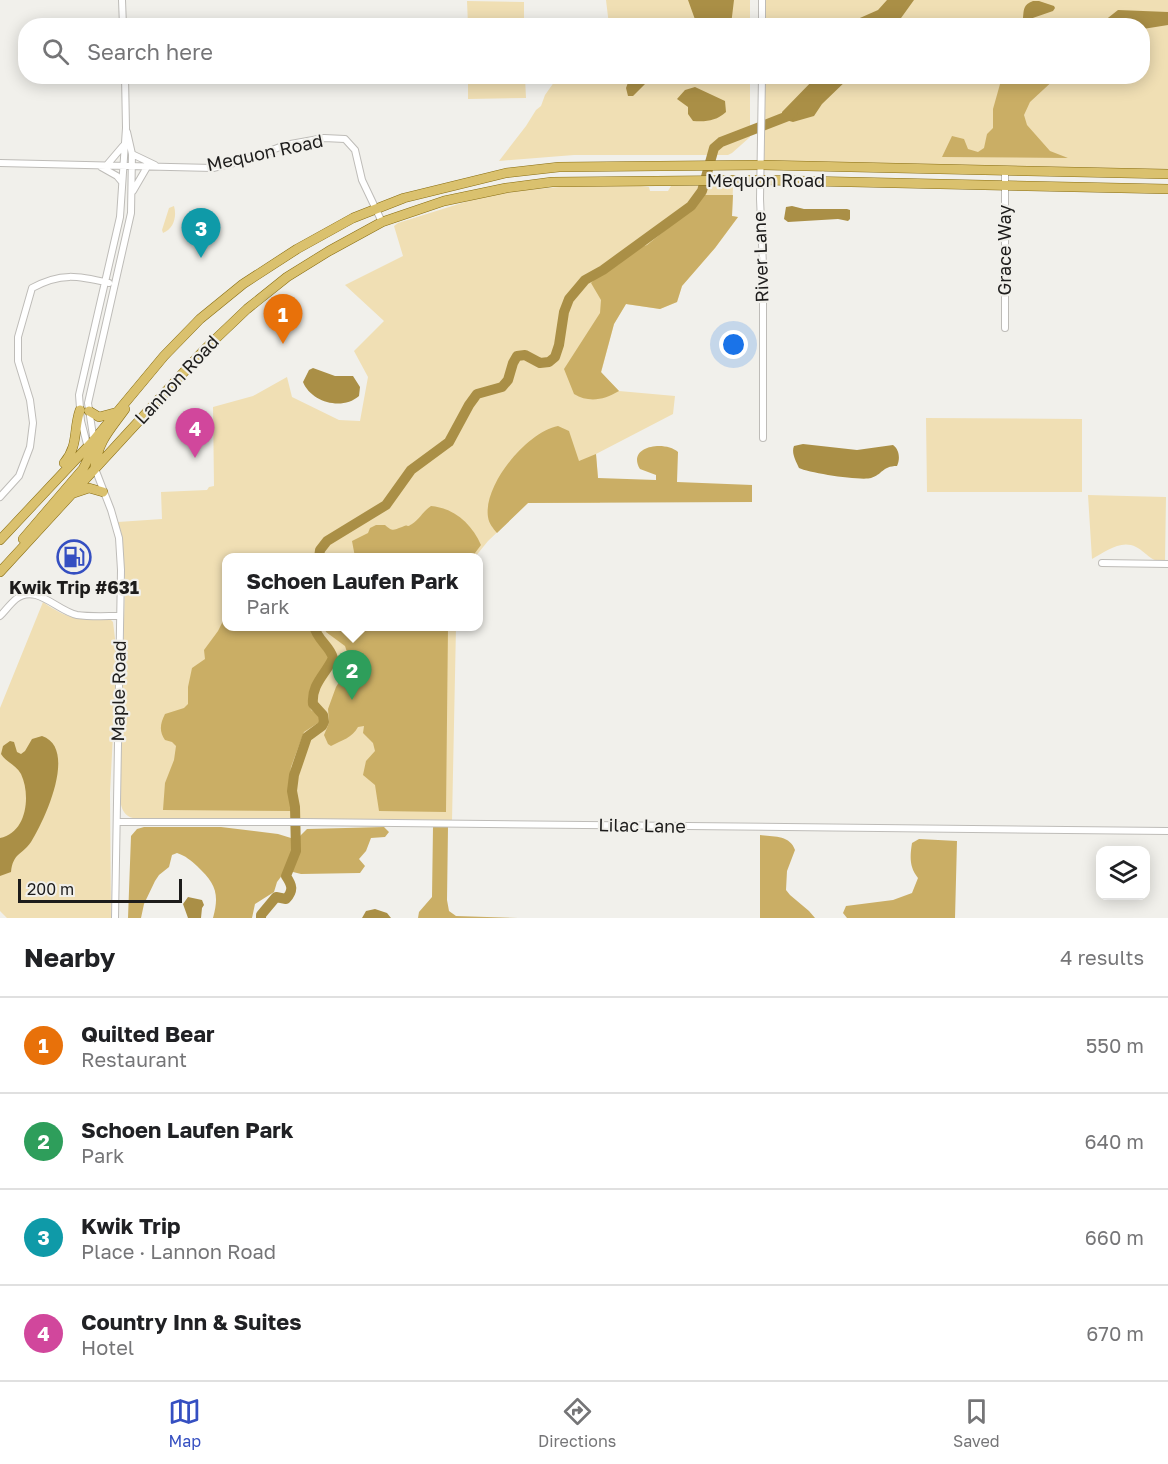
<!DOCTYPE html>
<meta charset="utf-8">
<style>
:root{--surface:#fff;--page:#f2f2f2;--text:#202124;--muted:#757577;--line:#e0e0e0;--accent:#354fc1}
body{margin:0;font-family:"Golos Text",sans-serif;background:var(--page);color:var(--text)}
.controls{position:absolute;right:18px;bottom:18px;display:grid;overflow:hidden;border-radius:12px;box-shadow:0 3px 15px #0003}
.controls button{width:54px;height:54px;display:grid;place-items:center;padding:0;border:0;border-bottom:2px solid var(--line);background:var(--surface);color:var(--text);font:30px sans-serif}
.scale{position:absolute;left:18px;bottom:15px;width:164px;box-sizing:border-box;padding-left:6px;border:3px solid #1d1c1b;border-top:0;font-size:16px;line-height:21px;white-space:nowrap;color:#1d1c1b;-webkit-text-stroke:4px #f1f0eb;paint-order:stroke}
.you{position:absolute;left:734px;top:345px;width:21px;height:21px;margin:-15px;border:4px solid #fff;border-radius:50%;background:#1a73e8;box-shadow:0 0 0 9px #1a73e833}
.badge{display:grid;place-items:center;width:39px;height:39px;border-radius:50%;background:var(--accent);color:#fff;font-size:20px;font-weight:700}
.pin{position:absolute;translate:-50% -50px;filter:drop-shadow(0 2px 3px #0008)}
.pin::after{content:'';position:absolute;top:32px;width:21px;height:18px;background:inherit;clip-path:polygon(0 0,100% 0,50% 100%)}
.popup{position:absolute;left:222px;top:553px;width:261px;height:78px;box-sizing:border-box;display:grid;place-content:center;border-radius:12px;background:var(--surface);filter:drop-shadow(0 2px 4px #0005);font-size:20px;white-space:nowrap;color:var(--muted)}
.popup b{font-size:22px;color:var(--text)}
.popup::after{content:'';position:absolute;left:50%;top:100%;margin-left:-12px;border:12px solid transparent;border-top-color:var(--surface)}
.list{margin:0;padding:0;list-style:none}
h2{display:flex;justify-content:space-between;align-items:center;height:78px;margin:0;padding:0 24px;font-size:26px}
h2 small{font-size:20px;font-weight:400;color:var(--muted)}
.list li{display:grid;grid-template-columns:39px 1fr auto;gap:18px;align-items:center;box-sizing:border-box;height:96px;padding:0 24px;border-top:2px solid var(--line)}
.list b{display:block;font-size:22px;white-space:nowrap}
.list p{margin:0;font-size:20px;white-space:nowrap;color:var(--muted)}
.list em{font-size:20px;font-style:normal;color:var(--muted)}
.icon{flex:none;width:33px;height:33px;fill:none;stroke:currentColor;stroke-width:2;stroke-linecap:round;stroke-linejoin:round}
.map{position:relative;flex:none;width:1168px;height:918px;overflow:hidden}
.search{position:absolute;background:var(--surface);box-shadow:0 3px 15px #0003;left:18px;right:18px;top:18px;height:66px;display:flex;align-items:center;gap:15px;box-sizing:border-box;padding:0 21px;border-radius:24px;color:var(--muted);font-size:22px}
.sheet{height:462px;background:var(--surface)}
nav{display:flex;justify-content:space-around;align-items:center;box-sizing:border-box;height:84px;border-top:2px solid var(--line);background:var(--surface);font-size:16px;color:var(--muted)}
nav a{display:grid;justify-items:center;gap:3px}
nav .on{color:var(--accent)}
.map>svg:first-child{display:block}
</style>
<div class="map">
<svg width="1168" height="918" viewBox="0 0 1168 918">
<rect width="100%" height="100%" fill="#f1f0eb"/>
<path fill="#f0dfb4" d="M606,0H750V25H609Z
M762,0H1168V170L761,165L762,77L1142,76V26L762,25Z
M467,1L524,2V25H468Z
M468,77H525L526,98L468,99Z
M561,77H750V137L732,153L728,155H574L499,161L526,126L536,110L541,106L545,95L557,78Z
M571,186H641L649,187L650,191H668L671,186H733L732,216L738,217L715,248L682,286L677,302L660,309L626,304L614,324L601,373L619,391L675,396L673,414L596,454L600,503H528L488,541L475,557L226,558V626L456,627L452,821L133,818C118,815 120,794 119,781L125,586L122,542L118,522L162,519L161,492L207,490L209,487L214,486L213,407L253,396L287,377L292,397L339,420L360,421L368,377L354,351L384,321L345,285L403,256L394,226L398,223L481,197L525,190Z
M174,206C177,216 174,229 163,233L162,230L169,208Z
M926,418L1082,419V492H927Z
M1088,495L1166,497L1165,562C1149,561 1149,554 1136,547C1121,539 1105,552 1092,559Z
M43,602C68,620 81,620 111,620L113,622L117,655L110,793L111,918H7L0,911V708Z"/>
<path fill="#caae65" d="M1002,77H1057L1030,102L1024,115L1027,125L1050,151L1068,158L942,157L952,136L964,139L968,149L978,152L984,148L987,134L993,128V109Z
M703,195H733L732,216L738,217L715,248L682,286L677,302L660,309L626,304L614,324L601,372L619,391C604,400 589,403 574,394L564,369L600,313L601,300L591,283L600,273L619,264L633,250L647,245L695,206Z
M558,426L569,431L579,461L596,454L598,478L656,480V475L640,469C626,446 665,440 678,452L677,482L752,485V502L528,503L497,533C493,528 489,524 488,517C483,485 527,432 558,426Z
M431,506C454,508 472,524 481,545L472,557H355L352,541L368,533L370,528L376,525H385C393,532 393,530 402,527C411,523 404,529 412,524C420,519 423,511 431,506Z
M226,615V626L310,627L314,637L330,657V661C318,674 304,690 311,710L319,715L321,721L304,732L291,767L288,789L292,811L163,810L165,783L174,760L176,746L172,742L165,740C159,731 160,724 165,714L184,708L188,704V687L192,668L205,659L204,650L218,631Z
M324,626L448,627L446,812L379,811L375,785L363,775L366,761L375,751L373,743L363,733L364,726L358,727C352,738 342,740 331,746L328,744L324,735L329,723L328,709L336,687L348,668V655L345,646L326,632Z
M144,827H221L278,834L291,838L299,837L307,829L384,827L389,832L385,837L371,838L366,851L359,859L365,866L360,873L301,874L293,872L283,874L277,882L274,892L255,904L252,918H213C220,893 215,883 197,866C190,860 186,856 177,853L172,855L169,867L159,875L155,881L144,904L141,918H128L131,836L137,829Z
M433,827H448L447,900L449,911L456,916L518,918H418L419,912L432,897Z
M760,835C774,837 790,835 795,850L787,871L786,890L790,895L809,911L815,918H760Z
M919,839L957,841L955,918H847L843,913L846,906L893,900L912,893L918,878C909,867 910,856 912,843Z"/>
<path fill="#aa8f46" d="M688,0H734L731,25H697Z
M887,0H914L896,25H844L878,10Z
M1033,1H1039L1054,6L1055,8L1053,11L1027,20L1024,22V25H1015L1023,18C1024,9 1023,5 1033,1Z
M1118,10L1168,12V25L1143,29L1142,26L1099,25Z
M630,77H649L645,84L633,96H628L626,88Z
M816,77H850L822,104L814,116L793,122L782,119V112Z
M695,87L725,101L726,112C716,121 706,122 693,121L688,114V107L677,99L685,90Z
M792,206L804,209H847L850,210V219L848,221L838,219L788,222L784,219L786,207Z
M313,368L335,376H353L360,387L359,396C342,411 311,402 303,382L309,370Z
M803,444L857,450L893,445C900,450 900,460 897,466C882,466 882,475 871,478C861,481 809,473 799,468C796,461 791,453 794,446Z
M42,736C78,748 45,820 31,842C22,855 13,853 11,872L0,876V838C27,833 31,795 21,774C16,765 6,762 1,754L3,746L10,741L14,742L17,752L21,754L25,751L32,739Z
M188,897L202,900L204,905L202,908L201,918H188L183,904Z
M375,909L387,913L391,918H362L366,911Z"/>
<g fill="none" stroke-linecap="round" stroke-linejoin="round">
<path stroke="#aa8f46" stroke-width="10" d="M319,558L320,550L327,541L386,505L411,470L449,442L469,405L477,394L502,387L508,380L513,363L517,356L525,355L540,363L549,362L555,357L559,345L564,312L569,299L585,280L603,270L691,206L702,191L714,148L721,142L788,116L793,112
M261,918V915L276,897L286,899C294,890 292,885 286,876L296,851L295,807L292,791L294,775L307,737L322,726L324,722L323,715L313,704C311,684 326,674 333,658C330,646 317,640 314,626"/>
<defs>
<path id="minor" d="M122,0L123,26
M762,26V0
M762,76L760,199L763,265V438
M132,154L155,165
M0,163L213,168L246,160L285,145L324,138L345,139L355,150L362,180L382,222
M106,166L123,146
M101,167L117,176L122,182
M133,191L147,167
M1005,328V171
M94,442L88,403L131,213L132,154L127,132
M88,448L81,421L79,395L120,217L126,128L125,76
M94,466L111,510L119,538L121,570L115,918
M0,497L19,476L30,447L33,423L30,400L18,361V337L32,288C61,272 78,276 109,283
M1102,563L1168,564
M0,616C5,611 10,604 16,599C36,583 57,611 77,615C90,617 106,616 120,616
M117,822H303L1168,831"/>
<path id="primary" d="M89,411L99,417L114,413
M64,463C79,445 73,430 80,410
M95,467C98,441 110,430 125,409
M74,493L89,488L103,492
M23,539L83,469L90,455L93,442
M0,540L94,440L164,356L200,319L243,284L297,249L353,218L404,198L506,173L559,167L761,165L1168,174
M0,572L206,348L247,309L287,277L329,251L382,222L444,201L506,188L552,182L760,180L1168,189"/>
</defs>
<use href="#minor" stroke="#bebcb8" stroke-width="8"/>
<use href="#primary" stroke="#886d12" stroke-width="10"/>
<use href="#minor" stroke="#fff" stroke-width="6"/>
<use href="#primary" stroke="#dac16e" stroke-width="9"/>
</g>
<defs>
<symbol id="fuel-ring" viewBox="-11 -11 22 22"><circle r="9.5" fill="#f1f0eb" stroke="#354fc1" stroke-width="1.5"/><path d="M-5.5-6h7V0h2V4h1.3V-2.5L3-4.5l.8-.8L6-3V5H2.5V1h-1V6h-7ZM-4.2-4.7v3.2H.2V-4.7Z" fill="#354fc1"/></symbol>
</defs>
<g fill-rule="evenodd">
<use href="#fuel-ring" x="55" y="538" width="38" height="38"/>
</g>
<g text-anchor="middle" stroke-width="4.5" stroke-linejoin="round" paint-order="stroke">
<g font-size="18" fill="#1d1c1b" stroke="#f1f0eb">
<text transform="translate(265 153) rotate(-12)" y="6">Mequon Road</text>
<text x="766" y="187">Mequon Road</text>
<text transform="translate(1005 250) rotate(-90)" y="6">Grace Way</text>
<text transform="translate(761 257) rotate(-92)" y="6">River Lane</text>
<text transform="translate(177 380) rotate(-47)" y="6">Lannon Road</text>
<text transform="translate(119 691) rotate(-89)" y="6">Maple Road</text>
<text transform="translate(642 826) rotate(1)" y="6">Lilac Lane</text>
</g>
<g font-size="18" font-weight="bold" fill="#1d1c1b" stroke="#f1f0eb">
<text x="74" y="594">Kwik Trip #631</text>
</g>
</g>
</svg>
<div class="controls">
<button><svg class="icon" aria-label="layers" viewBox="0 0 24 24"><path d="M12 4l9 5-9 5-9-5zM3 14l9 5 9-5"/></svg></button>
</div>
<div class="scale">200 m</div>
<div class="you"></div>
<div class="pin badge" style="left:283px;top:344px;background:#e8710a">1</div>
<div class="pin badge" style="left:352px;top:700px;background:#2e9e5b">2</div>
<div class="popup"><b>Schoen Laufen Park</b>Park</div>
<div class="pin badge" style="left:201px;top:258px;background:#0f9aa8">3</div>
<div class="pin badge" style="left:195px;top:458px;background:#d1479c">4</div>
<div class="search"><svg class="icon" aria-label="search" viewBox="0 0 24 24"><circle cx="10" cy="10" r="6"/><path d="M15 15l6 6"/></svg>Search here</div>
</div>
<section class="sheet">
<h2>Nearby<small>4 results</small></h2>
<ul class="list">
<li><span class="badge" style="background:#e8710a">1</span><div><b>Quilted Bear</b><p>Restaurant</p></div><em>550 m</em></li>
<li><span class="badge" style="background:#2e9e5b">2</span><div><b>Schoen Laufen Park</b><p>Park</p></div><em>640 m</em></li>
<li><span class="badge" style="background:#0f9aa8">3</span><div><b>Kwik Trip</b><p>Place · Lannon Road</p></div><em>660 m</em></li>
<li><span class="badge" style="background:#d1479c">4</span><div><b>Country Inn &amp; Suites</b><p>Hotel</p></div><em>670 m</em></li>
</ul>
</section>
<nav>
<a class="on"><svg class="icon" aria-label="map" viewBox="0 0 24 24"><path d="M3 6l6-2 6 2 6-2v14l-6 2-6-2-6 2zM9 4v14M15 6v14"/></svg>Map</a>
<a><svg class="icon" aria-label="directions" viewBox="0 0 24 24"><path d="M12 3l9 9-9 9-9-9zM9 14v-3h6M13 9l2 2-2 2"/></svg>Directions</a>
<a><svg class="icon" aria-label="saved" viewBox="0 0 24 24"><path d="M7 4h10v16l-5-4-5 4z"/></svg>Saved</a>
</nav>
